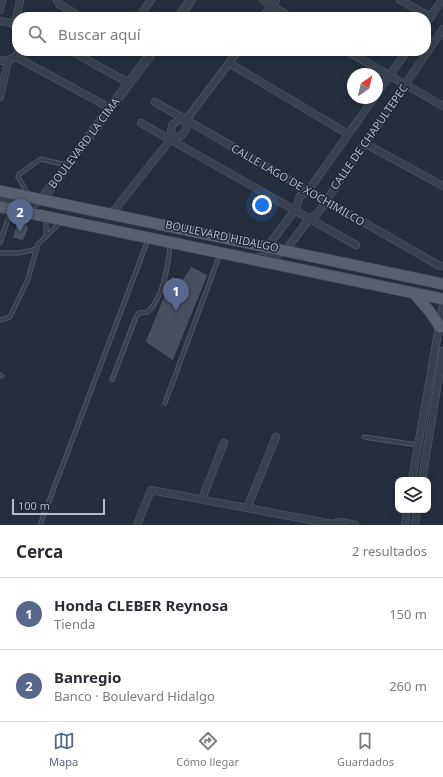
<!DOCTYPE html>
<html lang="es">
<meta charset="utf-8">
<style>
:root{--surface:#fff;--page:#f2f2f3;--text:#2b2b33;--muted:#7c7c81;--line:#e1e1e2;--accent:#56698c}
body{margin:0;font-family:"Noto Sans",sans-serif;background:var(--page);color:var(--text)}
.controls{position:absolute;right:12px;bottom:12px;display:grid;overflow:hidden;border-radius:8px;box-shadow:0 2px 10px #0003}
.controls button{width:36px;height:36px;display:grid;place-items:center;padding:0;border:0;border-bottom:1px solid var(--line);background:var(--surface);color:var(--text);font:20px sans-serif}
.compass{position:absolute;left:347px;top:68px;width:36px;height:36px;border-radius:50%;background:var(--surface);box-shadow:0 2px 10px #0003;rotate:35deg}
.scale{position:absolute;left:12px;bottom:10px;width:93px;box-sizing:border-box;padding-left:4px;border:2px solid #b4bcc9;border-top:0;font-size:11px;line-height:14px;white-space:nowrap;color:#b4bcc9;-webkit-text-stroke:3px #1d2633;paint-order:stroke}
.you{position:absolute;left:262px;top:205px;width:14px;height:14px;margin:-10px;border:3px solid #fff;border-radius:50%;background:#1a73e8;box-shadow:0 0 0 6px #1a73e833}
.badge{display:grid;place-items:center;width:26px;height:26px;border-radius:50%;background:var(--accent);color:#fff;font-size:13px;font-weight:700}
.pin{position:absolute;translate:-50% -33px;filter:drop-shadow(0 1px 2px #0008)}
.pin::after{content:'';position:absolute;top:21px;width:14px;height:12px;background:inherit;clip-path:polygon(0 0,100% 0,50% 100%)}
.list{margin:0;padding:0;list-style:none}
h2{display:flex;justify-content:space-between;align-items:center;height:52px;margin:0;padding:0 16px;font-size:17px}
h2 small{font-size:13px;font-weight:400;color:var(--muted)}
.list li{display:grid;grid-template-columns:26px 1fr auto;gap:12px;align-items:center;box-sizing:border-box;height:72px;padding:0 16px;border-top:1px solid var(--line)}
.list b{display:block;font-size:15px;white-space:nowrap}
.list p{margin:0;font-size:13px;white-space:nowrap;color:var(--muted)}
.list em{font-size:13px;font-style:normal;color:var(--muted)}
.icon{flex:none;width:22px;height:22px;fill:none;stroke:currentColor;stroke-width:2;stroke-linecap:round;stroke-linejoin:round}
.map{position:relative;flex:none;width:443px;height:525px;overflow:hidden}
.search{position:absolute;background:var(--surface);box-shadow:0 2px 10px #0003;left:12px;right:12px;top:12px;height:44px;display:flex;align-items:center;gap:10px;box-sizing:border-box;padding:0 14px;border-radius:16px;color:var(--muted);font-size:15px}
.sheet{height:196px;background:var(--surface)}
nav{display:flex;justify-content:space-around;align-items:center;box-sizing:border-box;height:56px;border-top:1px solid var(--line);background:var(--surface);font-size:11px;color:var(--muted)}
nav a{display:grid;justify-items:center;gap:2px}
nav .on{color:var(--accent)}
.map>svg:first-child{display:block}
</style>
<div class="map">
<svg width="443" height="525" viewBox="0 0 443 525">
<rect width="100%" height="100%" fill="#242f3e"/>
<path fill="#455162" stroke="#1f2835" d="M17,222L28,224L27,226L29,228L23,241L12,238Z
M191,266L208,275L173,361L145,342L172,276L182,280Z"/>
<g fill="none" stroke-linecap="round" stroke-linejoin="round">
<defs>
<path id="service" d="M28,194L18,177L19,174L41,159L66,165
M46,237V218
M0,243L11,210
M0,253H19L37,249
M0,320L10,317L28,279L38,244L61,222
M0,375L2,376
M112,380L136,317L139,313L148,312C164,295 168,267 170,245
M165,403L220,254
M364,437L418,445
M40,525L148,240"/>
<path id="minor" d="M57,0L59,4L81,17
M263,0L290,17
M400,0L431,17
M0,10L2,0
M139,17L151,0
M263,17L276,0
M0,21L11,23L17,27
M426,23L442,0
M17,25H15L20,0
M71,51L129,83
M347,51L443,106
M16,57L110,108
M0,61L12,59L21,51
M229,63L348,134
M377,93L407,51
M0,97L8,61
M155,102L438,265L443,266
M186,120L238,51
M141,123L356,245
M170,140C180,137 189,133 186,120
M364,143L443,186
M112,213L170,140L172,125L179,120H186
M270,250L268,246L295,210L300,196L308,191L374,98
M259,257H274L286,250L309,219L318,213L443,29
M412,480L443,304
M422,480L443,351
M202,499L224,443
M247,508L276,437
M137,525L151,490L332,524L341,522L355,525
M405,525L407,510
M415,525L417,510"/>
<path id="tertiary" d="M179,17L191,0
M0,201C17,204 26,209 42,199L153,51"/>
<path id="primary" d="M0,191L443,284
M0,207L443,299
M414,293L430,312L440,327"/>
</defs>
<use href="#service" stroke="#565f6c" stroke-width="5"/>
<use href="#minor" stroke="#565f6c" stroke-width="8"/>
<use href="#tertiary" stroke="#565f6c" stroke-width="10"/>
<use href="#primary" stroke="#414a57" stroke-width="12"/>
<use href="#service" stroke="#38414e" stroke-width="3.5"/>
<use href="#minor" stroke="#38414e" stroke-width="7"/>
<use href="#tertiary" stroke="#38414e" stroke-width="9"/>
<use href="#primary" stroke="#56606e" stroke-width="11"/>
</g>
<g text-anchor="middle" stroke-width="3" stroke-linejoin="round" paint-order="stroke">
<g font-size="11" fill="#b4bcc9" stroke="#1d2633">
<text transform="translate(369 137) rotate(-55)" y="4">CALLE DE CHAPULTEPEC</text>
<text transform="translate(84 143) rotate(-53)" y="4">BOULEVARD LA CIMA</text>
<text transform="translate(298 185) rotate(30)" y="4">CALLE LAGO DE XOCHIMILCO</text>
<text transform="translate(222 236) rotate(12)" y="4">BOULEVARD HIDALGO</text>
</g>
</g>
</svg>
<div class="controls">
<button><svg class="icon" aria-label="layers" viewBox="0 0 24 24"><path d="M12 4l9 5-9 5-9-5zM3 14l9 5 9-5"/></svg></button>
</div>
<svg class="compass" viewBox="-18 -18 36 36"><path d="M0-13l5 13h-10z" fill="#e53935"/><path d="M0 13l5-13h-10z" fill="#7c7c81"/></svg>
<div class="scale">100 m</div>
<div class="you"></div>
<div class="pin badge" style="left:176px;top:311px">1</div>
<div class="pin badge" style="left:20px;top:232px">2</div>
<div class="search"><svg class="icon" aria-label="search" viewBox="0 0 24 24"><circle cx="10" cy="10" r="6"/><path d="M15 15l6 6"/></svg>Buscar aquí</div>
</div>
<section class="sheet">
<h2>Cerca<small>2 resultados</small></h2>
<ul class="list">
<li><span class="badge">1</span><div><b>Honda CLEBER Reynosa</b><p>Tienda</p></div><em>150 m</em></li>
<li><span class="badge">2</span><div><b>Banregio</b><p>Banco · Boulevard Hidalgo</p></div><em>260 m</em></li>
</ul>
</section>
<nav>
<a class="on"><svg class="icon" aria-label="map" viewBox="0 0 24 24"><path d="M3 6l6-2 6 2 6-2v14l-6 2-6-2-6 2zM9 4v14M15 6v14"/></svg>Mapa</a>
<a><svg class="icon" aria-label="directions" viewBox="0 0 24 24"><path d="M12 3l9 9-9 9-9-9zM9 14v-3h6M13 9l2 2-2 2"/></svg>Cómo llegar</a>
<a><svg class="icon" aria-label="saved" viewBox="0 0 24 24"><path d="M7 4h10v16l-5-4-5 4z"/></svg>Guardados</a>
</nav>
